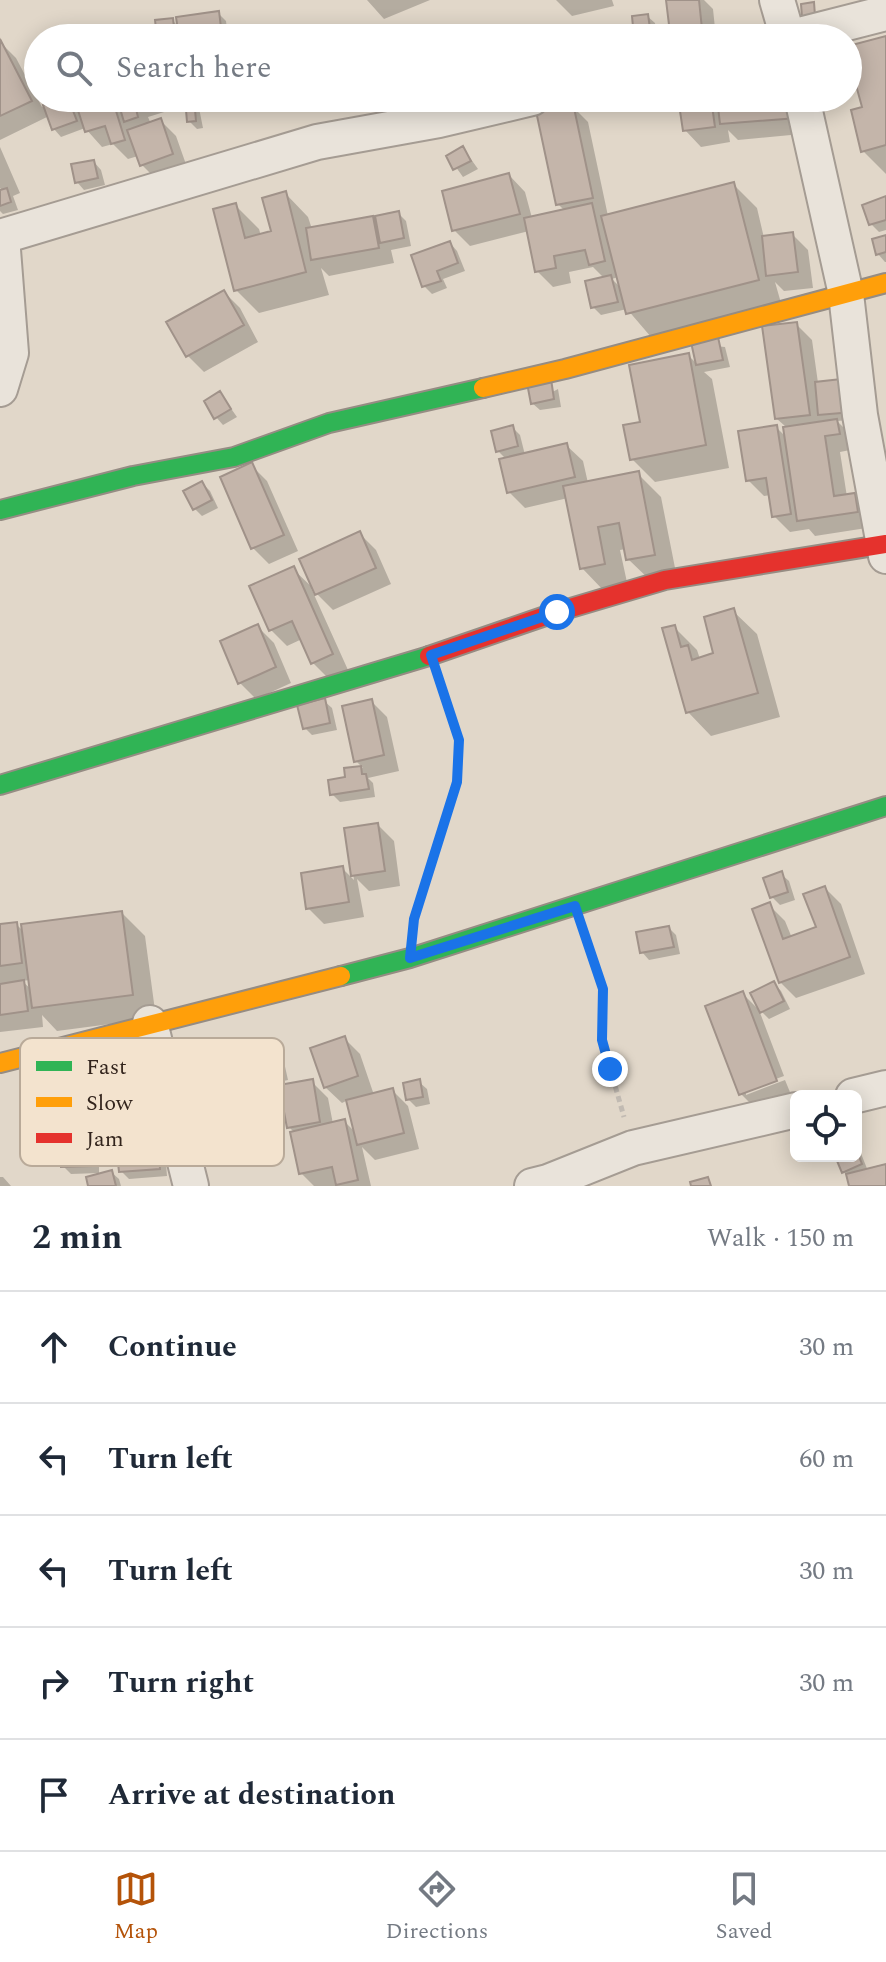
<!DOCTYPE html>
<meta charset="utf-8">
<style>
:root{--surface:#fff;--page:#f6f6f7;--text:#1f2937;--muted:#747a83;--line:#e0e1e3;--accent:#b45309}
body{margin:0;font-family:Spectral,serif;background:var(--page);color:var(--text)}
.controls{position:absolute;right:24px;bottom:24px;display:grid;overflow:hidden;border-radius:12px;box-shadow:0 4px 20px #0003}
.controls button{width:72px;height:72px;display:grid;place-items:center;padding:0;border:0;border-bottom:2px solid var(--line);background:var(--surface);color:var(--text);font:40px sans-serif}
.stop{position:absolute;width:24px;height:24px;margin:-18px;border:6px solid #1a73e8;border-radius:50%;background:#fff}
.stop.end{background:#1a73e8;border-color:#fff;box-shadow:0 2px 8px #0008}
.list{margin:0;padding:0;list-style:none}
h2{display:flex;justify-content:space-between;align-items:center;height:104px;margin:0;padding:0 32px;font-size:34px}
h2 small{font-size:26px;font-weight:400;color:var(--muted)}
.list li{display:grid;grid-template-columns:52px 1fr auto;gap:24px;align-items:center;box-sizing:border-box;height:112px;padding:0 32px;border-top:2px solid var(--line)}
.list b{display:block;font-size:30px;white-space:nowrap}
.list em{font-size:26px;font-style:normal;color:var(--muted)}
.icon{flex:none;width:44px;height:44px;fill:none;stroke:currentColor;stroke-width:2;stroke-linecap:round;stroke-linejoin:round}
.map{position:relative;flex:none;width:886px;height:1186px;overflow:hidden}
.search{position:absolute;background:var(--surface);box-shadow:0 4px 20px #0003;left:24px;right:24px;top:24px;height:88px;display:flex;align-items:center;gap:20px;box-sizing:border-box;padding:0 28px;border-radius:44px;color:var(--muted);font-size:30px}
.sheet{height:664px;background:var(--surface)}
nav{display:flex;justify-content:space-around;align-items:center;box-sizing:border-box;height:112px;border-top:2px solid var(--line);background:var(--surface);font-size:22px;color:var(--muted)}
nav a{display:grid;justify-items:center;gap:4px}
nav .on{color:var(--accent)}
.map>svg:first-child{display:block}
</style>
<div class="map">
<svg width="886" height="1186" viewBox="0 0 886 1186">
<rect width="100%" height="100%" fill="#e1d7c9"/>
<path fill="#0003" fill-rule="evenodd" d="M367,0H430L384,19Z
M556,0H612L614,6L572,16Z
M668,0H704L713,9L716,38H677L672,32Z
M218,13L226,21L228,38H159L172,20L180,28Z
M647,16L655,23L657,38H612L629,27L636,35Z
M0,37L1,43L16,58L42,107L65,98L80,111L76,98H197L203,128L197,129L189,121L187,105L148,117L151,124L160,120L176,136L188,170L158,181L142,165L138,156L128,159L113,144L102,147L85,128L61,137L54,129L49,116L0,140Z
M886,38V174L863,151L865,109L861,93L848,81V48Z
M680,98H766L812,133L738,140L728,130L730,142L701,147L685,130Z
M572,106L588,122L608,216L733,184L757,208L764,238L792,234L808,250L813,288L784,291L775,282L781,303L651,337L627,309L601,315L593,307L605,279L593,267L569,272L571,283L553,287L537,271L529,231L470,246L454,230L509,175L525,192L532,218L565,211L558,204ZM618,277L621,288L612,279Z
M0,147L20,193L13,196L18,210L3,214L0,211V192L3,191L0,188Z
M463,148L478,169L463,177L448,156Z
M94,162L101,170L105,185L84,190L77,182Z
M285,193L308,217L312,229L372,218L379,224L398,213L406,221L411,246L391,250L394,263L329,276L321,268L329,295L259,313L236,290L235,205L259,229L261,236L274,233Z
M886,198V230L879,232L871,224L865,206Z
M886,237V262H885L878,254Z
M450,243L457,251L465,271L443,279L447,288L432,294L424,286Z
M224,292L240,308L258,342L204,372L188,356Z
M796,324L812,340L818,383L860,419L837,421L853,437L855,449L840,452L847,497L854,496L870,512L873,527L815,536L809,529L790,532L774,516L771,495L764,496L748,480L776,427L787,438L785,426L777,419Z
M694,344L725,347L730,367L704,372L712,379L729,468L655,482L632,459L688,355L698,365Z
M558,389L561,407L540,410L532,403Z
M220,393L237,417L223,425L216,417Z
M512,427L520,435L525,455L566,445L583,461L588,483L638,474L661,497L677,578L652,582L628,559L626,549L620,550L628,587L605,592L582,568L568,498L525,508L509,492L506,459L498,451Z
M251,465L267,481L298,551L269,564L253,548Z
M202,483L210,491L218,508L202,516L195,509Z
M360,534L376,550L391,584L333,610L311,588L348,670L329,679L313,663L302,639L287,646L271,630L293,569L316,591Z
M733,611L757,634L780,717L711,736L688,712L674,627L697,650L700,659L716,655Z
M258,627L274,643L291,683L256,699L240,683Z
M324,701L332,708L337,730L312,735L305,728Z
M371,701L387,717L399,771L368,778L373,783L375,797L340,802L332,794L347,779L346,770L363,768L356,761Z
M378,825L394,841L400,886L369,891L357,879L364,917L324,924L308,908L342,868L354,880L347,829Z
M781,874L789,881L795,900L780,905L772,897L765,879Z
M825,888L841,904L865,974L796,998L780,982L769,905L785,921L792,938L818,928Z
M122,913L145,936L156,1018L57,1031L42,1015L43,1027L0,1032V926L16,924L24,932ZM30,980L32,990L22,981Z
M669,928L676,935L680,954L649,960L642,952Z
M774,983L781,991L790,1009L769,1019L761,1011Z
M743,994L759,1010L784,1076L746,1090V1095L785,1080L792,1097L757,1110L741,1094Z
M344,1038L360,1054L374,1095L392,1090L408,1106L419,1149L375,1160L362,1147L371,1186H314L301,1173L295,1133L289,1127L312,1082L328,1098L333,1124L344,1121L357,1134L348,1100L342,1103L325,1087Z
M276,1054L284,1062L288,1080L258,1087L250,1080Z
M241,1082L257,1098L269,1161L234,1167L218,1151Z
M419,1082L427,1089L430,1104L416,1107L408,1099Z
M91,1135L99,1142V1173L71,1174L63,1166Z
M856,1141L868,1171L886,1166V1186H851L837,1156H856Z
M157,1144L165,1151L167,1176L129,1179L121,1171Z
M111,1172L119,1179L121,1186H90Z
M0,1177H3L11,1186H0Z"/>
<path fill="#c4b5aa" stroke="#a09289" stroke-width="2" d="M666,0H699L702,29L670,33Z
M814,2L815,16L802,17L801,4Z
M219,11L222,36L179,38L176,17Z
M648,14L651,36L634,38L632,16Z
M173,18L175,38H157L155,20Z
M629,25L631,38H610L609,27Z
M886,36V145L861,152L851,110L862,107L853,74L848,76V46Z
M0,39L32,101L0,116Z
M59,98H68L77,121L52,130L43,105Z
M74,98H112L125,140L111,144L105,126L85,132Z
M117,98H143L134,101L138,117L124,122Z
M185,98H194L196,121L187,122Z
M678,98H711L715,127L683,131Z
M717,98H795L797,118L720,124Z
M573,103L593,198L556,205L536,111Z
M161,118L173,154L140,166L127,130Z
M463,146L471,161L453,170L446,156Z
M94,160L98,178L75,183L71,164Z
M509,173L520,214L452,231L442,191Z
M734,182L759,280L626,314L601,216Z
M7,188L11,202L0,206V190Z
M286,191L306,272L234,291L213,209L236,203L245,238L271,231L262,198Z
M886,196V220L869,225L862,205Z
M592,203L605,261L589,265L585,250L554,256L556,268L535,272L524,218Z
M399,211L404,238L380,243L375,216Z
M373,216L379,248L311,260L306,228Z
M793,232L798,272L766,276L762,236Z
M886,235V252L876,255L872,239Z
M450,241L458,263L437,271L441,281L422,287L411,255Z
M611,275L618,302L591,308L585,281Z
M224,290L244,325L186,357L166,322Z
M797,322L810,415L775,419L762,326Z
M718,337L723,360L696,365L691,342Z
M689,353L706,445L630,460L623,425L640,422L629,365Z
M850,378L853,412L818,415L815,382Z
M551,379L554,399L531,404L527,383Z
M220,391L231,409L214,419L204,401Z
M837,419L840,434L825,436L834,496L855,493L858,512L797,521L783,427Z
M513,425L518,446L496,452L491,431Z
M777,425L791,514L772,517L766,478L746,481L738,431Z
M567,443L575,477L507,493L499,459Z
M252,462L284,535L251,549L220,477Z
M639,471L655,555L626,560L619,523L598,527L605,564L580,569L563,486Z
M202,481L212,500L193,510L183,491Z
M360,531L376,568L315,595L299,559Z
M294,566L333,654L311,664L292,621L269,631L249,586Z
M734,608L758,693L686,713L662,628L675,625L681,647L688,645L692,660L713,653L704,617Z
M258,624L276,667L238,684L220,641Z
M325,698L330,723L303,729L297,705Z
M372,699L384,755L354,762L342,706Z
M361,766L362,774H366L369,789L330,795L328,780L345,777L344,768Z
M378,823L385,871L351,876L344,828Z
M343,866L349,902L306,909L301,873Z
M782,871L788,892L770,898L763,878Z
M825,886L850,957L779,983L752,909L770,902L783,939L816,927L803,894Z
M122,911L133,995L32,1008L21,924Z
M17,922L22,963L0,966V924Z
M669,926L674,947L640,953L636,932Z
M24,980L28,1011L0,1015V984Z
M774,981L784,1001L760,1013L750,993Z
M743,991L777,1081L739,1095L705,1006Z
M345,1036L358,1076L324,1088L310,1048Z
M313,1079L320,1122L287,1128L279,1085Z
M420,1079L423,1097L406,1100L403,1083Z
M393,1088L404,1133L357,1145L346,1100Z
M345,1119L358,1180L336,1185L332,1167L299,1174L290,1132Z
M60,1133H92V1166L61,1167Z
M158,1142L160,1169L119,1172L116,1145Z
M856,1149L862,1164L842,1173L835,1156H856Z
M886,1164V1186H849L846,1174Z
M112,1170L116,1186H88L86,1177Z
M708,1177L711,1186H691L690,1182Z"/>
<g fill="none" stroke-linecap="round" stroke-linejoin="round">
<defs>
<path id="street" d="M777,0L788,38
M788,38L886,13
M802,98L846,294L860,415L886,556
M0,237L317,142L439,120L532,98
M0,389L11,353L2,237
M150,1023L191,1186
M853,1096L886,1088
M532,1186L548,1182L633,1148L796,1110"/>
<path id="fast" d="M0,510L133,476L234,457L329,423L483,388
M0,785L429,656
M341,976L410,958L886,806"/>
<path id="slow" d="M483,388L565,369L886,283
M0,1063L341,976"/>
<path id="jam" d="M429,656L557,612L665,580L886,544"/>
</defs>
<use href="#street" stroke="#a59c93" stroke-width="38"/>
<use href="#fast" stroke="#958c83" stroke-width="22"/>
<use href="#slow" stroke="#958c83" stroke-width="22"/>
<use href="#jam" stroke="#958c83" stroke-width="22"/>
<path stroke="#c1bab2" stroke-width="5" stroke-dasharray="6 4" stroke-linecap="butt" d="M415,915L457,782L459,740L443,690
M587,941L603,989L602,1040L624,1117"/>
<use href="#street" stroke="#e9e3da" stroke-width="34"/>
<use href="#fast" stroke="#30b455" stroke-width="18"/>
<use href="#slow" stroke="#ff9f0a" stroke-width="18"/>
<use href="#jam" stroke="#e5322d" stroke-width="18"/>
</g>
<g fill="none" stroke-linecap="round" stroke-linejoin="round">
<path stroke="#1a73e8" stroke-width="10" d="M557,612L431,655L459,740L457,782L414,919L410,958L575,906L603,989L602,1040L610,1069"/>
</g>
<rect x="20" y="1038" width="264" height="128" rx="12" fill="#f3e3ce" stroke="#b9aa99" stroke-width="2"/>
<rect x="36" y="1061" width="36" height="10" fill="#30b455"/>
<rect x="36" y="1097" width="36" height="10" fill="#ff9f0a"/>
<rect x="36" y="1133" width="36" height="10" fill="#e5322d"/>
<g font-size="22" fill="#32241c">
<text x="86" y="1074">Fast</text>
<text x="86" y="1110">Slow</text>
<text x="86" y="1146">Jam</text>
</g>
</svg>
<div class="controls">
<button><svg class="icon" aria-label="locate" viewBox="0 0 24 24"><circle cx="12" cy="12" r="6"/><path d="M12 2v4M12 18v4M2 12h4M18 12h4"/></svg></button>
</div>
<div class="stop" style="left:557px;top:612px"></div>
<div class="stop end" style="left:610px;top:1069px"></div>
<div class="search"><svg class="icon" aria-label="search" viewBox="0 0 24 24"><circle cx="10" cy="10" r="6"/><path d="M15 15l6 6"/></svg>Search here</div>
</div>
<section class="sheet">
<h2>2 min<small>Walk · 150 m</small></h2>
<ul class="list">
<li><svg class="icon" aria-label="ahead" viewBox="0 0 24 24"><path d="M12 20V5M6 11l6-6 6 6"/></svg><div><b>Continue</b></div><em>30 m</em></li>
<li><svg class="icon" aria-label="left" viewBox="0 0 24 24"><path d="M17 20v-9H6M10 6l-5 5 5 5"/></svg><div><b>Turn left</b></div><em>60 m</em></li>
<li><svg class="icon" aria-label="left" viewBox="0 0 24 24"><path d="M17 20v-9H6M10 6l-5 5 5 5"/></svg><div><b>Turn left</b></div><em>30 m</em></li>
<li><svg class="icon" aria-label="right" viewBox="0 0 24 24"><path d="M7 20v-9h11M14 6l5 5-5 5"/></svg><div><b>Turn right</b></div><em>30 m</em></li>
<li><svg class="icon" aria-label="arrive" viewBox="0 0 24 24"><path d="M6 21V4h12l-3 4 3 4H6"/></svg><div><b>Arrive at destination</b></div></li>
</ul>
</section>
<nav>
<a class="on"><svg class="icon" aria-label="map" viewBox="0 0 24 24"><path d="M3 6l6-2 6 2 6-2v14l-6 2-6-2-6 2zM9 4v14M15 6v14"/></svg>Map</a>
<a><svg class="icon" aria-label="directions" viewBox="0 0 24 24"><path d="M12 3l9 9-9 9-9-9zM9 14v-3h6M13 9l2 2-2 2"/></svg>Directions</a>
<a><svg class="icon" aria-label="saved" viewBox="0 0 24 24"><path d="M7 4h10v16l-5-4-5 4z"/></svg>Saved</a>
</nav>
